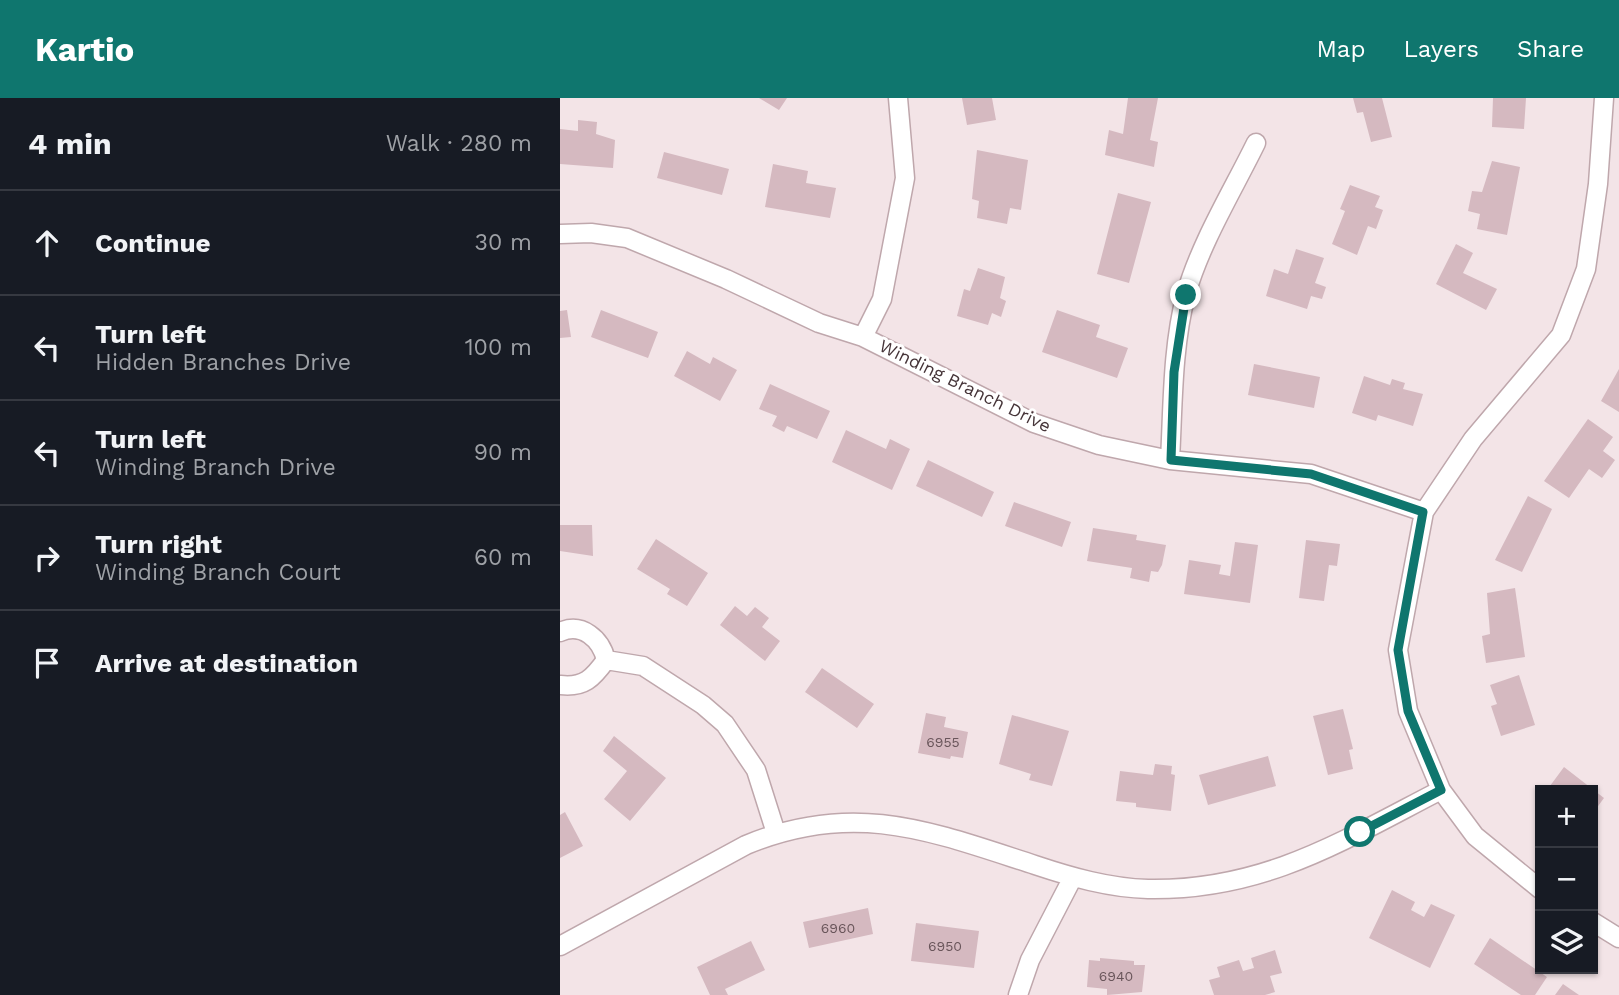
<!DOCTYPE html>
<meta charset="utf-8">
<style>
:root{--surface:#171b24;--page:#20242c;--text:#f1f3f6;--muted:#9ea1a6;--line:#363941;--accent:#0f766e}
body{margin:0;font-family:"Work Sans",sans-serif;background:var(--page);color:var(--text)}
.controls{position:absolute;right:21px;bottom:21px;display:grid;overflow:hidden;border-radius:0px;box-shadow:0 2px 5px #0004}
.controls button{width:63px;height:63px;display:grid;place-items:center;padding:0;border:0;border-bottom:2px solid var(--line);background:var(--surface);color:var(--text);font:35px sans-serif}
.stop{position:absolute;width:21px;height:21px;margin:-16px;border:5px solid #0f766e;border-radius:50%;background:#fff}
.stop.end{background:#0f766e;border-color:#fff;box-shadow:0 2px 7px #0008}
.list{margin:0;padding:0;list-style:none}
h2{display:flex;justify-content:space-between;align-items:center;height:91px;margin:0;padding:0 28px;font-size:30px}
h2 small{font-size:23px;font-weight:400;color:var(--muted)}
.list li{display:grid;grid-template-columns:46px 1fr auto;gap:21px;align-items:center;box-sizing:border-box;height:105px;padding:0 28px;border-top:2px solid var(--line)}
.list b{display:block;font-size:26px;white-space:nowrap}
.list p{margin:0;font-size:23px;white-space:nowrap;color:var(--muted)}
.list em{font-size:23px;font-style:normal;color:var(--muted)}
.icon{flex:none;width:38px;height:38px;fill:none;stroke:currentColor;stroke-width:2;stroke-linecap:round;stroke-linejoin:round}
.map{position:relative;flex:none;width:1059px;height:897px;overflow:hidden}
header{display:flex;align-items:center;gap:42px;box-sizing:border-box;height:98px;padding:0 35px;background:var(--accent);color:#fff}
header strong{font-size:33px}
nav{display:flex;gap:38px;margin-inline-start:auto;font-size:24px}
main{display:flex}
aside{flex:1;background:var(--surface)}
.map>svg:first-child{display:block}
</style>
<header>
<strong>Kartio</strong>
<nav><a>Map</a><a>Layers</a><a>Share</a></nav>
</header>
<main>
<aside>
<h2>4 min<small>Walk · 280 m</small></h2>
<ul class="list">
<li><svg class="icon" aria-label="ahead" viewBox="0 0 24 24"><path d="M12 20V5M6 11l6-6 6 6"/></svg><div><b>Continue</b></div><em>30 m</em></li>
<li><svg class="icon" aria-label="left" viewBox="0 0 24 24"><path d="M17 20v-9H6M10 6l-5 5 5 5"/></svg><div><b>Turn left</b><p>Hidden Branches Drive</p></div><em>100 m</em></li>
<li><svg class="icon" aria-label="left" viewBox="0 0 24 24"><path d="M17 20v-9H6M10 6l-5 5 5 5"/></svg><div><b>Turn left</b><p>Winding Branch Drive</p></div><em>90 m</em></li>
<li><svg class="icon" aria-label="right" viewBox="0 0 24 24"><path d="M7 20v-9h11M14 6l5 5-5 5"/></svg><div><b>Turn right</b><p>Winding Branch Court</p></div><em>60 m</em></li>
<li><svg class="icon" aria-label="arrive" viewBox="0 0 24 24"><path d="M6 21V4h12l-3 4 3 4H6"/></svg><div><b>Arrive at destination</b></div></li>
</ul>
</aside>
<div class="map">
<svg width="1059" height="897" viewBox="0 0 1059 897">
<rect width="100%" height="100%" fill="#f3e4e7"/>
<path fill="#d5b9c0" d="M199,0H227L219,12Z
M402,0H432L436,22L407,27Z
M568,0H598L590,42L598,44L594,69L545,57L549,32L563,36Z
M793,0H822L832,39L811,44L803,14L797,15Z
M933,0H966L964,31L932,29Z
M18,22L37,24L36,36L55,42L53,70L0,66V31L18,33Z
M417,52L468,62L461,112L450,110L447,126L417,120L419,103L412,101Z
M104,54L169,71L162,97L97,80Z
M932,63L960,69L947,137L917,131L920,116L908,113L912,93L922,94Z
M213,66L248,73L246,85L276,90L270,120L205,109Z
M790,87L820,98L815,109L823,112L816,131L808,128L797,157L772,146L785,113L780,111Z
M558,95L591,104L569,185L537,176Z
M896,146L913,155L903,175L937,191L926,212L876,186Z
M736,151L764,160L755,185L766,189L762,201L751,198L747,211L706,198L714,171L728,176Z
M418,170L445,179L440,200L446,203L441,219L432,215L428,227L397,218L404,191L410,193Z
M7,212L11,239L0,240V213Z
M41,212L98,234L88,260L31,239Z
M497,212L540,227L536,239L568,250L557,280L482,254Z
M127,253L150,266L153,259L177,272L160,303L114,278Z
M694,266L760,279L754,310L688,297Z
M1059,271V314L1041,303Z
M804,278L830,287L832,281L845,285L843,291L863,296L853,328L818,317L816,323L792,315Z
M210,286L270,313L257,341L227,328L224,334L212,328L217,318L199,311Z
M1028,321L1053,339L1043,353L1055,362L1042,380L1029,371L1009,400L984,383Z
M286,332L326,351L330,341L350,351L332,392L272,364Z
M368,362L434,394L422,419L356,388Z
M968,398L992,411L962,474L935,462Z
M454,404L511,424L502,449L445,428Z
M0,427H32L33,458L0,453Z
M533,430L577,437L576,442L606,447L602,467L598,474L591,473L589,484L570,480L572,470L527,463Z
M96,441L148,475L127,508L107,496L110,491L77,471Z
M746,442L780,446L777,468L769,467L764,503L739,500Z
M675,444L698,447L690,505L624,496L629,462L661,467L659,476L670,478Z
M955,490L965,559L926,565L922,538L930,536L927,495Z
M175,508L187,518L195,509L209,520L202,529L220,543L205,563L160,527Z
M262,570L314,606L297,630L245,594Z
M959,577L975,627L941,638L931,608L937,606L930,587Z
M783,611L793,651L789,652L793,671L768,677L753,618Z
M366,615L386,619L384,629L408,634L403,660L391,658L390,661L358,655Z
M452,617L509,633L492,688L469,682L471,676L439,666Z
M54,638L106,680L70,723L44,701L67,673L43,653Z
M708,658L716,688L648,707L639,677Z
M595,666L612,668L611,676L615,677L611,713L576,709V705L556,703L560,673L593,677Z
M1004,669L1044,700L1033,715V692H987Z
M5,714L23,748L0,760V717Z
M832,792L855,804L851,812L864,819L871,806L895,817L870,870L809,840Z
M308,810L313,836L249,850L243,824Z
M356,825L419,833L414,870L351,863Z
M930,840L987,879L975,897H961L914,866Z
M191,843L205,872L165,891L168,897H150L137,869Z
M715,852L722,875L710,878L715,894L705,897H654L649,882L660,879L657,869L679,862L683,873L694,870L691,860Z
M540,860L574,863V867H585L582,894L547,897V891L527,889L529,862L540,863Z
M1003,886L1019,897H995Z"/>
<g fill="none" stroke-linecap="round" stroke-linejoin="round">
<defs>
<path id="street" d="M0,136L31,135L67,140L166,181L259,225L303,239L474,325L539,347L610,362L751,376L864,414
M303,239L322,201L345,80L338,0
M610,362C613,308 612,250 626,196C641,144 672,94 696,45
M0,534C22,524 41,541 46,562
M46,562L83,568L143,607L165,626L196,672L216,735
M0,587C24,590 33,580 46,562
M980,791L915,738L881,692L848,613L838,552L864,414L913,341L1001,237L1026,171L1038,86L1044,0
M1033,824L1059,840
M0,848L186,747C294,702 370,733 475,767C511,779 549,790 588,791C704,793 782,743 881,692
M458,897L470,862L513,779"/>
</defs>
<use href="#street" stroke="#bfa7ac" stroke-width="21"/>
<use href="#street" stroke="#fff" stroke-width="18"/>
</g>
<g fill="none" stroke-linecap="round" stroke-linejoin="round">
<path stroke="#0f766e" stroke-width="9" d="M626,197L614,274L611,362L751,376L863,414L838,552L848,613L881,692L800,734"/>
</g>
<g text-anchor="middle" stroke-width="6" stroke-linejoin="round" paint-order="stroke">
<g font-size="14" fill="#69555a">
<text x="383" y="649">6955</text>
<text x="278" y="835">6960</text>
<text x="385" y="853">6950</text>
<text x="556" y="883">6940</text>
</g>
<g font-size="18" fill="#453438" stroke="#fff">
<text transform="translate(405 288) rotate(26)" y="6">Winding Branch Drive</text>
</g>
</g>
</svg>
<div class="controls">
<button>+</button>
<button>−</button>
<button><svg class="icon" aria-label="layers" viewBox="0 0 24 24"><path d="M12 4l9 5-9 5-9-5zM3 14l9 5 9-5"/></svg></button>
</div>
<div class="stop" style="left:800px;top:734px"></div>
<div class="stop end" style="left:626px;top:197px"></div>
</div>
</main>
